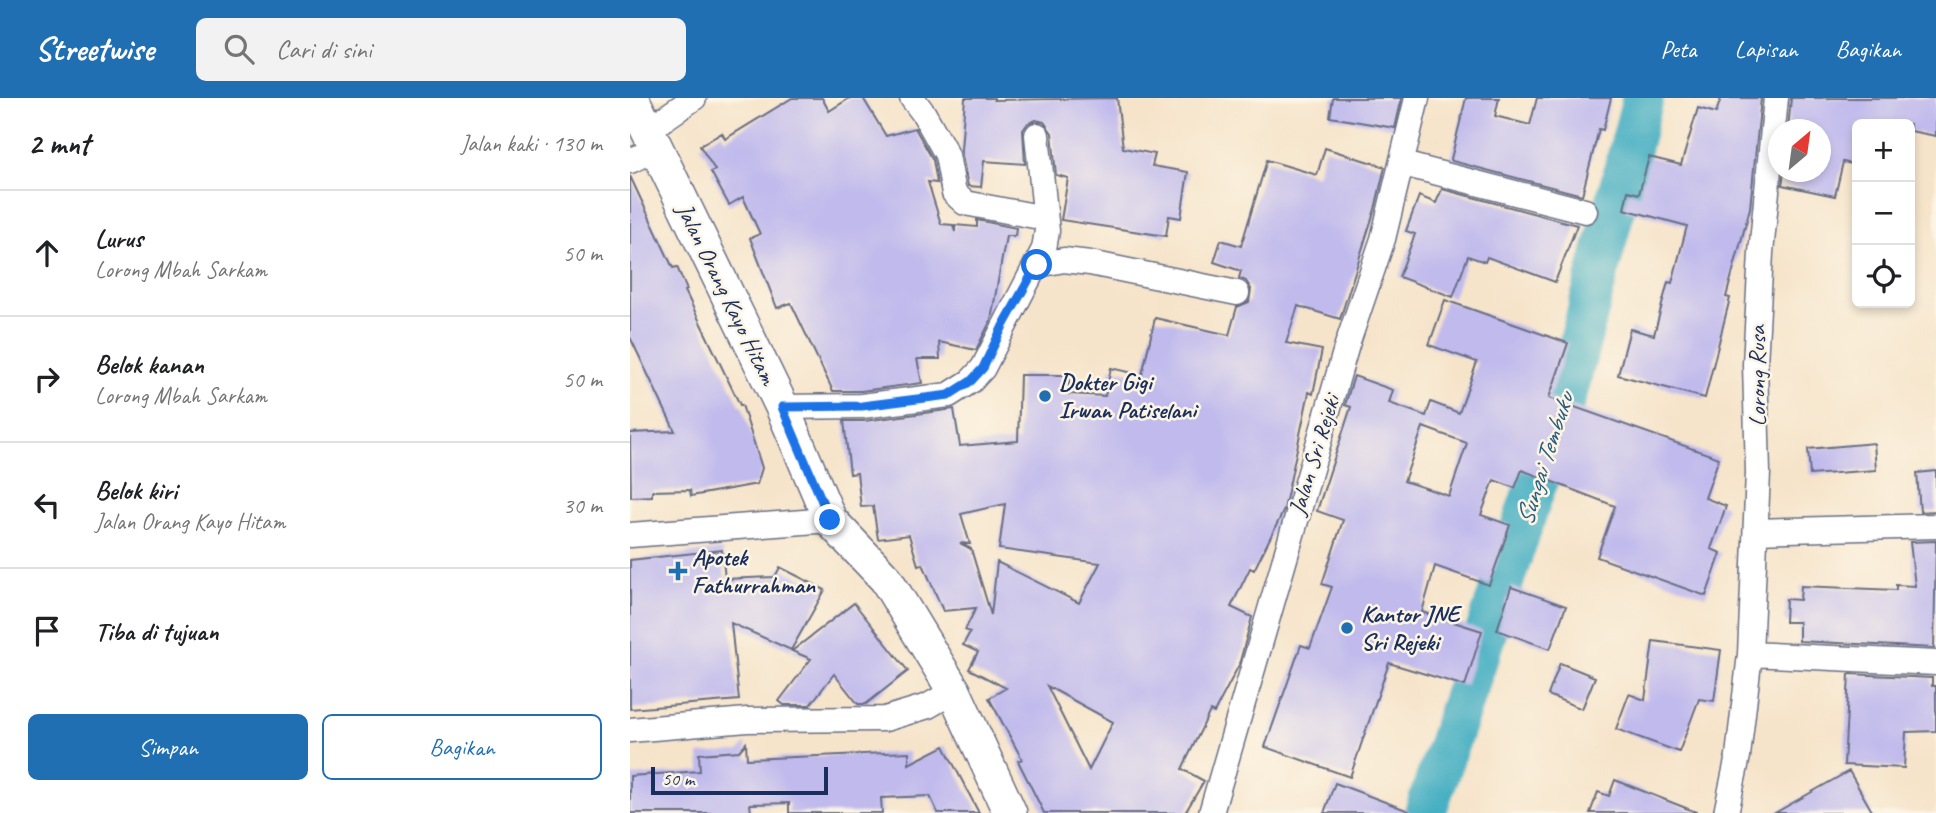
<!DOCTYPE html>
<html lang="id">
<meta charset="utf-8">
<style>
:root{--surface:#fff;--page:#f2f2f2;--text:#202124;--muted:#757577;--line:#e0e0e0;--accent:#1f6fb2}
body{margin:0;font-family:Caveat,sans-serif;background:var(--page);color:var(--text)}
.controls{position:absolute;right:21px;top:21px;display:grid;overflow:hidden;border-radius:10px;box-shadow:0 4px 10px #0003}
.controls button{width:63px;height:63px;display:grid;place-items:center;padding:0;border:0;border-bottom:2px solid var(--line);background:var(--surface);color:var(--text);font:35px sans-serif}
.compass{position:absolute;left:1138px;top:21px;width:63px;height:63px;border-radius:50%;background:var(--surface);box-shadow:0 4px 10px #0003;rotate:29deg}
.scale{position:absolute;left:21px;bottom:18px;width:177px;box-sizing:border-box;padding-left:7px;border:4px solid #1b2f5e;border-top:0;font-size:19px;line-height:24px;white-space:nowrap;color:#1b2f5e;-webkit-text-stroke:5px #fcf5e5;paint-order:stroke}
.stop{position:absolute;width:21px;height:21px;margin:-16px;border:5px solid #1a73e8;border-radius:50%;background:#fff}
.stop.end{background:#1a73e8;border-color:#fff;box-shadow:0 2px 7px #0008}
.list{margin:0;padding:0;list-style:none}
h2{display:flex;justify-content:space-between;align-items:center;height:91px;margin:0;padding:0 28px;font-size:30px}
h2 small{font-size:23px;font-weight:400;color:var(--muted)}
.list li{display:grid;grid-template-columns:46px 1fr auto;gap:21px;align-items:center;box-sizing:border-box;height:126px;padding:0 28px;border-top:2px solid var(--line)}
.list b{display:block;font-size:26px;white-space:nowrap}
.list p{margin:0;font-size:23px;white-space:nowrap;color:var(--muted)}
.list em{font-size:23px;font-style:normal;color:var(--muted)}
.actions{display:flex;gap:14px;padding:21px 28px}
.actions a{flex:1;padding:16px 0;border:2px solid var(--accent);border-radius:10px;text-align:center;font-size:24px;color:var(--accent)}
.actions .main{background:var(--accent);color:#fff}
.icon{flex:none;width:38px;height:38px;fill:none;stroke:currentColor;stroke-width:2;stroke-linecap:round;stroke-linejoin:round}
.map{position:relative;flex:none;width:1306px;height:715px;overflow:hidden}
header{display:flex;align-items:center;gap:42px;box-sizing:border-box;height:98px;padding:0 35px;background:var(--accent);color:#fff}
header strong{font-size:33px}
nav{display:flex;gap:38px;margin-inline-start:auto;font-size:24px}
.search{width:490px;height:63px;background:var(--page);display:flex;align-items:center;gap:18px;box-sizing:border-box;padding:0 24px;border-radius:10px;color:var(--muted);font-size:26px}
main{display:flex}
aside{flex:1;background:var(--surface)}
.map>svg:first-child{display:block}
</style>
<header>
<strong>Streetwise</strong>
<div class="search"><svg class="icon" aria-label="search" viewBox="0 0 24 24"><circle cx="10" cy="10" r="6"/><path d="M15 15l6 6"/></svg>Cari di sini</div>
<nav><a>Peta</a><a>Lapisan</a><a>Bagikan</a></nav>
</header>
<main>
<aside>
<h2>2 mnt<small>Jalan kaki · 130 m</small></h2>
<ul class="list">
<li><svg class="icon" aria-label="ahead" viewBox="0 0 24 24"><path d="M12 20V5M6 11l6-6 6 6"/></svg><div><b>Lurus</b><p>Lorong Mbah Sarkam</p></div><em>50 m</em></li>
<li><svg class="icon" aria-label="right" viewBox="0 0 24 24"><path d="M7 20v-9h11M14 6l5 5-5 5"/></svg><div><b>Belok kanan</b><p>Lorong Mbah Sarkam</p></div><em>50 m</em></li>
<li><svg class="icon" aria-label="left" viewBox="0 0 24 24"><path d="M17 20v-9H6M10 6l-5 5 5 5"/></svg><div><b>Belok kiri</b><p>Jalan Orang Kayo Hitam</p></div><em>30 m</em></li>
<li><svg class="icon" aria-label="arrive" viewBox="0 0 24 24"><path d="M6 21V4h12l-3 4 3 4H6"/></svg><div><b>Tiba di tujuan</b></div></li>
</ul>
<div class="actions"><a class="main">Simpan</a><a>Bagikan</a></div>
</aside>
<div class="map">
<svg width="1306" height="715" viewBox="0 0 1306 715">
<rect width="100%" height="100%" fill="#fcf5e5"/>
<filter id="ink" filterUnits="userSpaceOnUse"><feTurbulence type="fractalNoise" baseFrequency=".0143" numOctaves="2"/><feDisplacementMap in="SourceGraphic" scale="14" xChannelSelector="R" yChannelSelector="G"/><feConvolveMatrix kernelMatrix="1 2 1 2 8 2 1 2 1" color-interpolation-filters="sRGB"/></filter>
<filter id="wash" filterUnits="userSpaceOnUse"><feTurbulence type="fractalNoise" baseFrequency=".00686" numOctaves="4" result="noise"/><feDisplacementMap in="SourceGraphic" scale="28" xChannelSelector="R" yChannelSelector="G"/><feGaussianBlur stdDeviation="1.57" result="paint"/><feColorMatrix in="noise" values="0 0 0 0 0 0 0 0 0 0 0 0 0 0 0 0 0 1.4 0 .05"/><feComposite in="paint" operator="in"/></filter>
<g filter="url(#wash)">
<rect width="100%" height="100%" fill="#f6e4ca"/>
<g fill="none" stroke-linecap="round" stroke-linejoin="round">
<path stroke="#44afc2" stroke-width="42" d="M795,715L937,294L1013,0"/>
</g>
<g id="blocks">
<path fill="#c0baed" fill-rule="evenodd" d="M162,0H192L199,13L220,0H233L256,38L285,30L303,62L307,85L298,84L311,126L323,127L325,134V127L347,129V122L386,130L385,138H376L361,222L346,252L309,244L310,261H287L292,285L231,293H203L161,205L147,210L120,140L130,136L113,99L99,107L81,74L85,72L70,48L92,35L95,41Z
M335,0H364V2L487,0L493,50L525,56L522,68L558,74L551,120L539,118L536,138L431,122L438,80L426,77L422,35L414,24L406,22L398,25L393,32L395,66L354,63L351,89L338,88L331,52Z
M703,0H772L765,30L700,19Z
M836,0H869L865,18L900,27L907,0H981L973,32L969,31L952,97L822,63L821,61Z
M1091,0H1131L1120,110L1096,199L1100,200L1075,300L988,277L1000,231L1024,237L1038,184L1042,185L1057,128L994,111L998,93L1009,96L1019,59L1051,67L1068,10L1086,15Z
M1161,0H1306V38L1280,33V26H1227V67L1213,64L1205,98L1152,87L1154,74H1191V32H1158Z
M695,50L755,69L745,111L710,221L668,208L656,245L692,252L683,296L679,294L654,412L624,472L620,470L601,509L622,519L609,567L584,615L580,613L552,671L574,683L555,715H414L388,663L392,661L359,600L376,590L339,571L348,554L333,547L340,534L335,532L346,510L313,513L293,466L288,467L279,437L248,441L243,408L231,409L227,375L220,376L214,323H234L324,311L330,348L388,343L390,277H439V296L475,298L481,270L512,277L525,220L599,237L607,209L619,204L621,191L616,183L609,180L611,173L584,164L591,142L611,148L637,62L687,77ZM375,406L369,451L470,465L449,505L367,464L361,517L341,451L330,445L340,446L331,416ZM417,588L483,624L459,672Z
M0,78L43,170L47,169L57,192L55,193L110,307H112L132,370L127,386L61,398L60,392L22,393V398L1,399L0,335L45,333L0,239Z
M812,91L947,127L925,184L857,159L855,164L838,158L823,199L769,179L785,136L776,133L789,98L806,105Z
M815,202L938,245L919,300L1089,360L1075,400L1096,408L1081,451L1091,455L1076,498L967,459L985,408L892,372L885,390L864,382L851,417L880,427L859,487L805,468L792,514L852,533L835,588L759,565L720,679L635,649L671,547L680,550L702,489L692,486L713,422L687,413L721,309L715,307L724,278L763,292L759,305L796,318L801,304L829,315L847,264L799,247ZM793,329L837,345L819,398L774,383Z
M1244,345L1246,372L1180,377L1178,351Z
M1306,373V413L1290,414L1287,375Z
M1306,443L1304,550L1169,543V524H1155L1156,501L1170,502L1171,488L1266,492V487L1285,488L1280,444Z
M92,452L95,481L145,479L150,469L195,492L161,552L101,525L109,602L0,611V462Z
M881,489L936,508L920,551L867,532Z
M224,505L278,573L236,606H228L204,576L180,607H154L149,603L181,561L162,553Z
M1023,543L1091,552L1084,603L1069,601L1049,654L986,631L999,596L1015,602Z
M930,565L965,579L952,611L918,597Z
M1219,576L1302,580V588H1306V633L1276,634L1274,670L1214,667Z
M116,645L117,661L279,654V666L314,648L349,715H308L300,698L251,700L252,715H159V705L120,706L121,715H0V678L70,673L69,656L109,653Z
M1219,673L1243,715H1145Z
M985,682L1066,714V715H960L968,694L979,698Z
M705,685L779,713L778,715H694Z"/>
</g>
</g>
<g filter="url(#ink)">
<use href="#blocks" fill-opacity="0" stroke="#686e84" stroke-width="2"/>
<g fill="none" stroke-linecap="round" stroke-linejoin="round">
<defs>
<path id="minor" d="M282,0L294,16L317,57L324,95L335,105L415,120
M19,31L64,0
M0,63L27,51
M773,66L955,113
M407,167L434,162L460,165L607,195
M152,309L232,308L319,297L341,283L353,270L414,151L417,133L407,37
M1126,433L1306,428
M0,437L200,422
M1120,556L1306,565
M0,632L117,622L255,621L298,608L324,593
M581,715L717,247L753,141L787,0
M1096,715L1108,658L1120,556L1128,375L1125,266L1131,155L1146,0"/>
<path id="secondary" d="M2,0L152,309L200,422L256,481L324,593L380,715"/>
</defs>
<use href="#minor" stroke="#686e84" stroke-width="27"/>
<use href="#secondary" stroke="#686e84" stroke-width="36"/>
<use href="#minor" stroke="#fff" stroke-width="24"/>
<use href="#secondary" stroke="#fff" stroke-width="33"/>
</g>
</g>
<g fill="none" stroke-linecap="round" stroke-linejoin="round" filter="url(#ink)">
<path stroke="#1a73e8" stroke-width="9" d="M200,422L152,309L232,308L319,297L341,283L353,270L373,228L407,167"/>
</g>
<g fill="#1f6fb2" stroke="#fcf5e5" stroke-width="2.5">
<circle cx="415" cy="298" r="7"/>
<path d="M44.5 462.5h7v7h7v7h-7v7h-7v-7h-7v-7h7z"/>
<circle cx="717" cy="530" r="7"/>
</g>
<g text-anchor="middle" stroke-width="5" stroke-linejoin="round" paint-order="stroke">
<g font-size="24" fill="#1b2f5e" stroke="#fcf5e5">
<text transform="translate(97 196) rotate(64)" y="8">Jalan Orang Kayo Hitam</text>
<text transform="translate(1127 278) rotate(-90)" y="8">Lorong Rusa</text>
<text transform="translate(684 357) rotate(-73)" y="8">Jalan Sri Rejeki</text>
</g>
<g font-size="24" font-weight="bold" fill="#1b2f5e" stroke="#fcf5e5" text-anchor="start">
<text x="429" y="292">Dokter Gigi<tspan x="429" dy="28">Irwan Patiselani</tspan></text>
<text x="62" y="467">Apotek<tspan x="62" dy="28">Fathurrahman</tspan></text>
<text x="731" y="524">Kantor JNE<tspan x="731" dy="28">Sri Rejeki</tspan></text>
</g>
<g font-size="26" font-style="italic" fill="#295c81" stroke="#fcf5e5">
<text transform="translate(914 361) rotate(-72)" y="9">Sungai Tembuku</text>
</g>
</g>
</svg>
<div class="controls">
<button>+</button>
<button>−</button>
<button><svg class="icon" aria-label="locate" viewBox="0 0 24 24"><circle cx="12" cy="12" r="6"/><path d="M12 2v4M12 18v4M2 12h4M18 12h4"/></svg></button>
</div>
<svg class="compass" viewBox="-18 -18 36 36"><path d="M0-13l5 13h-10z" fill="#e53935"/><path d="M0 13l5-13h-10z" fill="#757577"/></svg>
<div class="scale">50 m</div>
<div class="stop" style="left:407px;top:167px"></div>
<div class="stop end" style="left:200px;top:422px"></div>
</div>
</main>
